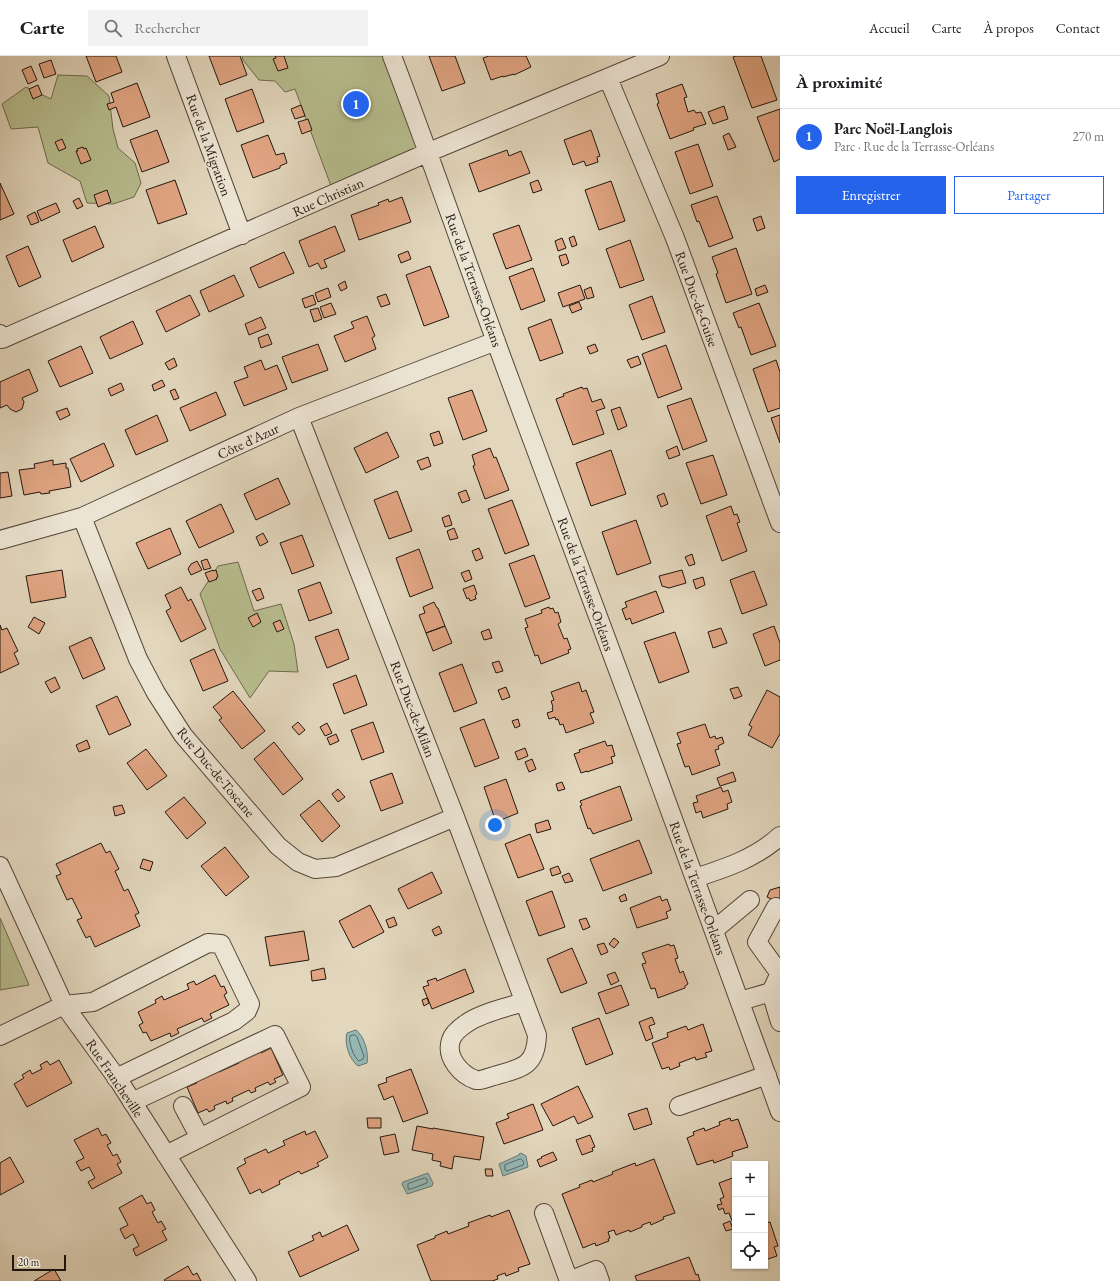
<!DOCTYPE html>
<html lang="fr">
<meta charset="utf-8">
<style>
:root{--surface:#fff;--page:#f2f2f2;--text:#202124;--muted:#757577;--line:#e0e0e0;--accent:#2563eb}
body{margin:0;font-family:"EB Garamond",serif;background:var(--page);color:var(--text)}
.controls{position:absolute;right:12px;bottom:12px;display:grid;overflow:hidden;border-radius:0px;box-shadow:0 1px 3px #0004}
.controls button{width:36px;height:36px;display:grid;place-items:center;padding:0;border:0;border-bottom:1px solid var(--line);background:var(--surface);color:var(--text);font:20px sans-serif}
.scale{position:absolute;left:12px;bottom:10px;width:54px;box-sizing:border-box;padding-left:4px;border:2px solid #23160f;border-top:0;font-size:11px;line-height:14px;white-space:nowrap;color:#23160f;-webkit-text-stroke:3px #ece4d3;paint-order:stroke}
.you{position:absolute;left:495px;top:769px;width:14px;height:14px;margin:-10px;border:3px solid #fff;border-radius:50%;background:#1a73e8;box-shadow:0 0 0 6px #1a73e833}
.badge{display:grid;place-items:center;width:26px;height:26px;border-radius:50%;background:var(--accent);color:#fff;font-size:13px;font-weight:700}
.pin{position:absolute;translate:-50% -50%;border:2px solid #fff;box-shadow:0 1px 4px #0006}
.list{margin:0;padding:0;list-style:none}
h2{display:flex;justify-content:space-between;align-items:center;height:52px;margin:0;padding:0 16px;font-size:17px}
h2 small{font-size:13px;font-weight:400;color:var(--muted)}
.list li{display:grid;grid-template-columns:26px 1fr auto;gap:12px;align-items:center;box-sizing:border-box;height:56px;padding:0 16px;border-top:1px solid var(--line)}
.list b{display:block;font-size:15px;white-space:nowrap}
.list p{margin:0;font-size:13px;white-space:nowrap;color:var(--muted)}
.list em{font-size:13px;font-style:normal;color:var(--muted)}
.actions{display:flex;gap:8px;padding:12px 16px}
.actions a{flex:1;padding:9px 0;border:1px solid var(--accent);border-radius:0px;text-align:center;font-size:14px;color:var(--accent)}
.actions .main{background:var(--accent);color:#fff}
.icon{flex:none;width:22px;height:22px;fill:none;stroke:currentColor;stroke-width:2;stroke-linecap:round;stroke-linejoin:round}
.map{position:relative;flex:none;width:780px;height:1225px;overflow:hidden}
header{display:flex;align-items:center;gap:24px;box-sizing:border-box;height:56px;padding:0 20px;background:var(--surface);border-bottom:1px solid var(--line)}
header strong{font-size:19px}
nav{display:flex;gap:22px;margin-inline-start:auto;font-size:14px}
.search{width:280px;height:36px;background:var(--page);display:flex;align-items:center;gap:10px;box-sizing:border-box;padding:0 14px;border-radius:0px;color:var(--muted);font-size:15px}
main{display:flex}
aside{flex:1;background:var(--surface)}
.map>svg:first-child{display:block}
</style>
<header>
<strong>Carte</strong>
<div class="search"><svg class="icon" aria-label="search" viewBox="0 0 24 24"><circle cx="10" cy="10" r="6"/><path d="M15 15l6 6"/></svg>Rechercher</div>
<nav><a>Accueil</a><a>Carte</a><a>À propos</a><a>Contact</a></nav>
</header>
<main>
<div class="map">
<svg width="780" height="1225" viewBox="0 0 780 1225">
<rect width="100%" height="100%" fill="#e2d6bc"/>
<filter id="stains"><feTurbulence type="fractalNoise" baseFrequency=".005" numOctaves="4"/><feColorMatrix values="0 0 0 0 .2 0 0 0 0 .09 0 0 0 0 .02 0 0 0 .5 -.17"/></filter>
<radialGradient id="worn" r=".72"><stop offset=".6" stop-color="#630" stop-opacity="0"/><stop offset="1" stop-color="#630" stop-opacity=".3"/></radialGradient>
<path fill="#b7bd8e" stroke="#6d6a4e" d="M242,0H392L429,96L334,138L295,33L285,36L275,25L259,24L243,4Z
M58,19L87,20L109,40L113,73L118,92L135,107L141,127L134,141L113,148L87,147L80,125L48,107L38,71L11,73L2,48L26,31L51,43Z
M238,506L254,555L281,548L294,588L298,616L269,615L250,642L220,593L200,538L218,510Z
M0,862L29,929L0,934Z"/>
<path fill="#95b8b5" stroke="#677773" d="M356,974C364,980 369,996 367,1007L358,1010C349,1003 344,987 347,977Z
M521,1097L526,1100L528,1111L503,1120L499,1108L519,1099V1098Z
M428,1117L433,1127L432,1130L407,1138L402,1128L403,1126Z"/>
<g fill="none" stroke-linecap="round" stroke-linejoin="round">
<path stroke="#5c6762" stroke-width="1" d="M355,979L357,981L364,1000L363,1003L359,1005C354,1002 348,986 350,980Z
M521,1103L524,1106L523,1109L507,1115L505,1114V1109Z
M425,1122L427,1123V1127L411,1133H408V1128Z"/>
</g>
<path fill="#e1a583" stroke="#23160f" d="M86,0H116L122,16L96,26Z
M209,0H240L247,19L220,29Z
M275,0H284L288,12L278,15L273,3L276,2Z
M429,0H455L465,27L442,35Z
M489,0H526L531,11L514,19V18L503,21V20L491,24L483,2Z
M736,0H761L777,44L752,52L733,1Z
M51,4L56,18L44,22L39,8Z
M31,10L37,24L28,28L22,14Z
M137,27L150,61L123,71L116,51L109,54L107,48L114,46L111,37Z
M682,28L687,41L684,42L688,56L694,54L696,57L701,56L706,68L693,72L694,74L670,83L657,48L659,47L656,38Z
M38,29L42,39L33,43L29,33Z
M252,33L264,66L237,76L225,43Z
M301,49L305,60L295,63L291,53Z
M724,50L728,63L713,68L708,56Z
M780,53V103L774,106L757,61Z
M308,63L312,74L302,78L298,66Z
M157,74L169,106L142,116L130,84Z
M591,74L600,100L597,101L598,106L586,110L584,105L573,109L564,84Z
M729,77L736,91L728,94L723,80Z
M268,79L276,99L284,97L287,107L280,110V112L253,122L241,89Z
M62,83L66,92L59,95L55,86Z
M698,88L713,130L690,138L675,96Z
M83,91L84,93L86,92L91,104L81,108L76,95H78L77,93Z
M507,94L509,100L521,95L530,117L479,136L469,108Z
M175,124L187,158L158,168L146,134Z
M538,124L542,134L533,137L530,127Z
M611,125L625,165L599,174L585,134Z
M0,127L14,158L0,164Z
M107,134L111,146L98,151L94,139Z
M717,140L733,182L709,191L699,165L697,166L691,149Z
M402,141L411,166L359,184L351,159L379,149L378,147L388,143L389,146Z
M79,142L83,150L77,153L73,145Z
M56,147L60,156L41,165L37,155Z
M35,156L39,166L31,169L27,160Z
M761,160L765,172L757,175L753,163Z
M519,169L532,204L506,213L493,178Z
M95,170L104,191L72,206L63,184Z
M335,170L345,195L324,204L327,211L321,213L318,207L309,211L299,185Z
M574,180L577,189L572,191L569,182Z
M562,182L566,192L558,195L555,185Z
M630,184L644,224L620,232L606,193Z
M28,190L41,221L19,231L6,200Z
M736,192L752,238L726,247L716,218L718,217L712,201Z
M408,195L411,203L401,207L398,199Z
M284,196L294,217L259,232L250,212Z
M566,198L569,207L562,210L559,200Z
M430,210L449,261L424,270L406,219Z
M533,212L545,245L521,254L509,221Z
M234,219L244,240L209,256L200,235Z
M345,225L347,232L341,235L338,229Z
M580,229L585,243L563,251L558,237Z
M765,229L768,236L757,240L755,233Z
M591,231L594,241L587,243L584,234Z
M328,232L331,241L318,246L315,237Z
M386,238L390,248L381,251L377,241Z
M190,239L200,259L166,276L156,255Z
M313,239L316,248L305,252L302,243Z
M652,240L665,276L642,284L629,249Z
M579,246L582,253L572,257L569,250Z
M331,247L336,258L324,262L320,251Z
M759,247L776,290L751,299L741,271L739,272L733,257Z
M318,252L322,263L314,266L310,254Z
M367,260L375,280L372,282L376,293L345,306L334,280L354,272L351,266Z
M261,261L266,272L249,279L245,268Z
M551,263L563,297L540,305L528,272Z
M133,265L143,288L110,303L100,281Z
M268,278L272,288L261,292L258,282Z
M318,288L328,314L292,327L282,301Z
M595,288L598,295L590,298L587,291Z
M666,289L682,333L658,342L642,298Z
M81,290L93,317L60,331L48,305Z
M638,300L641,308L631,312L627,304Z
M174,302L177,310L169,314L165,307Z
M261,304L265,314L277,309L287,333L244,350L234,326L248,321L244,311Z
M776,304L780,316V352L768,356L753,313Z
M29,313L38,335L22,342L24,346L22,353L16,356L10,353L7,349L0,352V326Z
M162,324L165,330L154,335L152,329Z
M121,327L124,334L111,340L108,333Z
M582,331L583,333L587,332L592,346L601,343L605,352L596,355L604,378L573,389L556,343L564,340L563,338Z
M175,333L179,342L174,344L170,335Z
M472,334L487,375L463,384L448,342Z
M216,336L226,359L190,375L180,352Z
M691,342L707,385L683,394L667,350Z
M620,351L627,370L618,374L611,354Z
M67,352L70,359L60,364L56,356Z
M157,359L168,385L136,399L125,374Z
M780,359V387L771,362Z
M439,375L443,387L434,390L430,378Z
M387,376L399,401L366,417L354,392Z
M104,387L114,410L81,426L70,403Z
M677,390L680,399L669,403L666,395Z
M490,392L494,402L496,401L509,434L485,443L473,410L475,409L472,399Z
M611,394L626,438L591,450L576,407Z
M713,399L727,439L701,448L686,407Z
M428,401L431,410L421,414L417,405Z
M53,404V409L66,407V412H68L71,431L49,435L50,437L41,438L40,436L24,439L19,414L35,412L34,408Z
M8,416L12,440L0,442V417Z
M278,422L290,448L256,464L244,438Z
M466,434L470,444L462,447L458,437Z
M397,435L412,475L389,483L374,444Z
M664,437L668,448L661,451L657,440Z
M512,444L529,489L505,498L488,453Z
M221,448L234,476L199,492L186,465Z
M731,450L734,459L737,458L740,466L737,467L747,495L722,505L706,460Z
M449,459L452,469L445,471L442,462Z
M636,464L651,507L617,519L602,476Z
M170,472L181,498L148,513L136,487Z
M454,472L458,482L450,484L447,475Z
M263,477L268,486L260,490L256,481Z
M302,479L314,510L292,518L280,487Z
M479,492L483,502L476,505L472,495Z
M419,493L433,532L410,541L396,502Z
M692,498L695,508L689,510L685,501Z
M534,499L550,542L525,551L509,508Z
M207,503L211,512L204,514L201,505Z
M197,505L202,514L191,519L188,513L191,508Z
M62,514L66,541L31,547L26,520Z
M213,514V515L216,514L218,521L216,522L217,523L209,526L205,517Z
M469,514L472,523L465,526L461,517Z
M682,514L686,527L669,532L662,530L659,520Z
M754,515L767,549L742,558L730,524Z
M703,521L705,529L696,533L693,524Z
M320,526L332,557L309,565L298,534Z
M474,529L477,538L475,540L476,543L470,545L469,542L467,543L463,533Z
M181,531L188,545L191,543L206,573L181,586L166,555L171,552L165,539Z
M260,532L264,542L257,545L252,535Z
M656,535L664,556L632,568L630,562L626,564L622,553L627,551L625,546Z
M434,546L437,552H438L445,570L426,577L419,559L425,557L423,551Z
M549,551L550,553L553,552L555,557L558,556L561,566L558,568L564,583L567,582L571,593L568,594L569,597L541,608L538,599L535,600L525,572L528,571L525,563L542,557L541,554Z
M257,557L261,566L253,571L248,562Z
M34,561L45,567L39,578L28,571Z
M280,564L284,573L277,576L273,567Z
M0,569L2,574L7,572L18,595L14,597L19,608L0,617Z
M445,570L452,587L433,595L426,577Z
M774,570L780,587V604L765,610L753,578Z
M721,572L727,587L713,592L708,576Z
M338,573L349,603L327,612L315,581Z
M489,573L492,582L484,584L481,576Z
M675,576L689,616L659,627L644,586Z
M91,581L105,613L83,623L69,591Z
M214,593L228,625L203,635L190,604Z
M499,605L503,615L496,617L492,607Z
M462,608L477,647L454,656L439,617Z
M356,619L367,649L344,658L333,628Z
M55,621L60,632L51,637L45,626Z
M579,626L582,636L586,634L594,656L590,657L594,667L566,677L563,668L560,669L558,663L556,664L555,661L549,663L547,657L553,655L552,652L553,651L551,645L554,644L551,636Z
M506,631L510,641L502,644L498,634Z
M738,631L742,640L734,643L730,633Z
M767,634L780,641V678L772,692L748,679L752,671L749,669Z
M233,635L265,675L242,693L219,664L222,662L213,651Z
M117,640L131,669L109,679L96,650Z
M484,663L499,702L475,711L460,672Z
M518,663L520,670L515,672L512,665Z
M298,666L305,674L299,679L292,671Z
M373,666L384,696L362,704L351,674Z
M327,667L332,677L325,680L320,671Z
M705,668L710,682L715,680L716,683L722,681L724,687L718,690L719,693L715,694L720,709L692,719L689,710L685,711L677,688L681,687L677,677Z
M336,678L339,685L330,689L327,682Z
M87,684L90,692L79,696L76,689Z
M605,685L607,690L612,689L615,700L611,701L613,707L587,716V715L581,717L574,698L580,696L579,694Z
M274,686L303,723L283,739L254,703Z
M525,692L528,700L518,704L515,696Z
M146,693L167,720L147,734L127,707Z
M532,703L536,713L529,716L525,706Z
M733,716L736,725L720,730L717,722Z
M392,717L403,747L381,755L370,725Z
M506,723L518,757L496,766L484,731Z
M562,726L565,733L558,735L556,728Z
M620,730L632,764L593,778L590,772L588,773L580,750L582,749L580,745Z
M721,731L723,736L728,734L732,746L727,748L728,753L703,762L701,755L696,757L693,747L698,746L696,740Z
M338,733L345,741L338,746L332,738Z
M184,741L206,767L187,783L165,756Z
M319,744L340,770L322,786L300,759Z
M122,749L125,757L115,760L113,751Z
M548,764L551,773L537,777L535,768Z
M530,778L544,813L518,822L505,788Z
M639,784L652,817L603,835L590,803Z
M101,787L106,797L110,795L119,813L115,815L124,835L128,833L139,857L135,859L140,870L95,891L90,880L86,882L77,864L82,862L72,842L67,844L56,820L61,818L56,808Z
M225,791L249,821L226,840L201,810Z
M143,803L153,806L150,815L140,812Z
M558,810L561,817L552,820L550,813Z
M432,816L442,837L408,853L398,833Z
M569,817L573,825L565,827L562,820Z
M780,831V847L767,841L770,834Z
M552,835L565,871L539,880L526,845Z
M625,838L627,844L621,846L619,841Z
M660,840L662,845L667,843L671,854L666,856L668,862L637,872L630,852Z
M370,849L384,876L353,892L339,865Z
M394,861L397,869L389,872L386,864Z
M586,862L590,871L583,874L579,864Z
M439,870L442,877L435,880L432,874Z
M304,875L309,904L270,910L265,881Z
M614,882L619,886L614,892L609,888Z
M604,887L608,896L601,899L597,889Z
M669,888L670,890L674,889L678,902L675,903L680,917L683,915L688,928L685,930V932L658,942L655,932L651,933L642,908L646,907L642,897Z
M572,892L587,927L561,937L547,903Z
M324,912L326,923L312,925L311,915Z
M465,913L474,936L432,953L423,931L429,929L427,925L436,922L437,925Z
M615,916L619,925L611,929L607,919Z
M215,919L221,931L224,930L227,937L224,939L229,949L210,958L212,962L204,966L202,962L177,973L179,977L171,981L170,977L151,985L146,976L143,977L139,969L143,967L138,956L156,947L155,944L162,940L164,944L189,933L187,928L194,925L196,929Z
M621,929L629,949L606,958L598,937Z
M427,942L429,947L424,950L422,944Z
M652,961L655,968L649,970L653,982L646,985L639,966Z
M599,962L613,998L586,1009L572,972Z
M703,968L712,995L705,997L707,1001L696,1004L695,1001L679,1007L680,1010L670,1014L669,1011L662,1013L652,987L668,981L667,977L686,970L688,974Z
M271,992L283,1019L274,1023L276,1026L270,1029L268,1026L255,1032L256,1035L251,1037L249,1034L232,1042L233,1045L227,1048L226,1045L214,1050L215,1053L209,1056L207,1053L198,1057L187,1031L197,1027L195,1023L217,1013L219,1016L239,1007L237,1004L259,994L261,997Z
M59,1004L72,1027L27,1051L14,1028L24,1022L22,1019L30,1014L32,1018L42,1013L40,1009L47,1005L50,1009Z
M411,1013L428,1057L403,1066L393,1040L384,1044L378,1029L387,1026L386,1022Z
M578,1030L593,1061L578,1068L574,1060L553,1070L541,1048Z
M533,1048L543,1074L504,1088L496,1067L509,1062L507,1058Z
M647,1052L652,1068L634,1074L628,1058Z
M367,1062H381V1072H368Z
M730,1062L731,1065L738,1063L748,1091L732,1096L733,1100L714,1107L713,1104L697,1109L687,1082L694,1079L693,1076L704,1072L705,1075L720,1069L719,1066Z
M417,1070L433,1073V1072L484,1081L480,1104L454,1100L452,1113L440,1110L441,1106L432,1104L433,1098L412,1094Z
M98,1072L102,1080L106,1078L111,1087L107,1089L113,1100L117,1098L121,1106L117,1108L122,1117L92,1133L88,1126L95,1122L89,1111L81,1115L76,1106L84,1102L74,1084Z
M305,1075L306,1079L315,1075L328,1101L317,1107L319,1110L301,1118L299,1115L279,1125L280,1128L262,1137L260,1133L250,1138L237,1112L246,1107L244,1103L266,1093L268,1097L285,1089L283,1085Z
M395,1078L399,1096L384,1099L380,1081Z
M590,1079L595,1091L592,1092L593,1095L582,1099L576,1084Z
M553,1096L557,1104L540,1111L537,1104L542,1102L541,1101Z
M10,1101L24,1126L0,1139V1107Z
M654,1103L675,1157L663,1161L664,1163L651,1169L650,1166L642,1169V1171L630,1176L629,1174L616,1179L614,1174L608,1176L610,1182L608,1183L609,1185L596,1190L595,1187L583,1192L562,1138L580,1131L579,1129L592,1124L593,1126L613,1118L612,1116L635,1107L636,1110Z
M485,1113H492L493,1120H486Z
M735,1121V1172L729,1157L725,1158L723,1152L719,1154L717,1149L722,1148L720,1143L724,1141L719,1127Z
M142,1139L147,1148L151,1146L155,1154L152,1156L158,1167L161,1165L166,1173L162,1175L167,1184L136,1200L133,1193L139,1190L133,1178L125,1183L120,1173L128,1169L119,1152Z
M509,1154L530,1208L518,1212L519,1215L506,1220L505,1217L497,1220L498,1223L492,1225H431L417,1189L435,1182V1180L447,1175L448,1178L469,1170L468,1167L490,1159L491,1161Z
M730,1165L733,1173L726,1175L723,1168Z
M765,1165L766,1167L770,1166L778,1190L774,1191L777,1200L765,1204Z
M347,1169L359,1194L300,1221L288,1196L314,1184L312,1180L320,1176L322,1181Z
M689,1201L696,1219L698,1218L700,1225H637L635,1220Z
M188,1210L193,1219L197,1217L201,1225H165L164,1224Z
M54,1213L61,1225H34Z"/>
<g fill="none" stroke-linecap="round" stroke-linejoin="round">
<defs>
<path id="minor" d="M176,0L242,179
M392,0C433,107 470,216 510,324C601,568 692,811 780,1056
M608,22L675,182L780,467
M0,278L2,283L429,96L660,0
M299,361L455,761L537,979C536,1011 521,1012 494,1020C489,1021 481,1025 476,1024C461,1019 445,1001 451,984C453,977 461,971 467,967C481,957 508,951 524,946
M82,461L138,603L156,637L183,679L278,790L298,806L315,813L336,811L455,761
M0,484L82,461L299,361L496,285
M0,810L64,949L119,1025L247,1225
M695,822C726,812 756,802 780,780
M776,851L757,886L780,918
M714,874L750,844
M780,917L771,936L780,966
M740,945L771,936
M0,980L64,949L93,946L208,887L221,888L250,948L247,955L234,965L116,1022
M132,1046L275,979L301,1031L166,1099
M183,1050L200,1082
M679,1050L767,1019
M544,1157L569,1225
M569,1225L596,1214L600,1225"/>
</defs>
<use href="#minor" stroke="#53463a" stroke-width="20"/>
<use href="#minor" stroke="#ece4d3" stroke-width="18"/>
</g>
<g text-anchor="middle" stroke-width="3.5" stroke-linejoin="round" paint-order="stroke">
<g font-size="14" fill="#23160f" stroke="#ece4d3">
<text transform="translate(209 89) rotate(70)" y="5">Rue de la Migration</text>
<text transform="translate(328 141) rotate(-24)" y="5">Rue Christian</text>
<text transform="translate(474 224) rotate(70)" y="5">Rue de la Terrasse-Orléans</text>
<text transform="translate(697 243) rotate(70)" y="5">Rue Duc-de-Guise</text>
<text transform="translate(248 385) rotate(-25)" y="5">Côte d'Azur</text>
<text transform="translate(586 528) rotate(70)" y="5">Rue de la Terrasse-Orléans</text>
<text transform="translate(413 653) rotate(69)" y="5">Rue Duc-de-Milan</text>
<text transform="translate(216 716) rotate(50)" y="5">Rue Duc-de-Toscane</text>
<text transform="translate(698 832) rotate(70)" y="5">Rue de la Terrasse-Orléans</text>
<text transform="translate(115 1022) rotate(56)" y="5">Rue Francheville</text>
</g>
</g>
<rect width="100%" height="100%" filter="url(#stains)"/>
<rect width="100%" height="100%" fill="url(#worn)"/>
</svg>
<div class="controls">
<button>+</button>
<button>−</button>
<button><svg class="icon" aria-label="locate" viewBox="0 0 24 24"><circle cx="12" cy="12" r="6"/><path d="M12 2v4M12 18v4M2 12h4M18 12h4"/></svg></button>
</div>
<div class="scale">20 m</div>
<div class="you"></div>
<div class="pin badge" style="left:356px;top:48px">1</div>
</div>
<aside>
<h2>À proximité<small></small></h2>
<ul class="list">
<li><span class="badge">1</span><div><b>Parc Noël-Langlois</b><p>Parc · Rue de la Terrasse-Orléans</p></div><em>270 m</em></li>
</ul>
<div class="actions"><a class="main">Enregistrer</a><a>Partager</a></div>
</aside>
</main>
